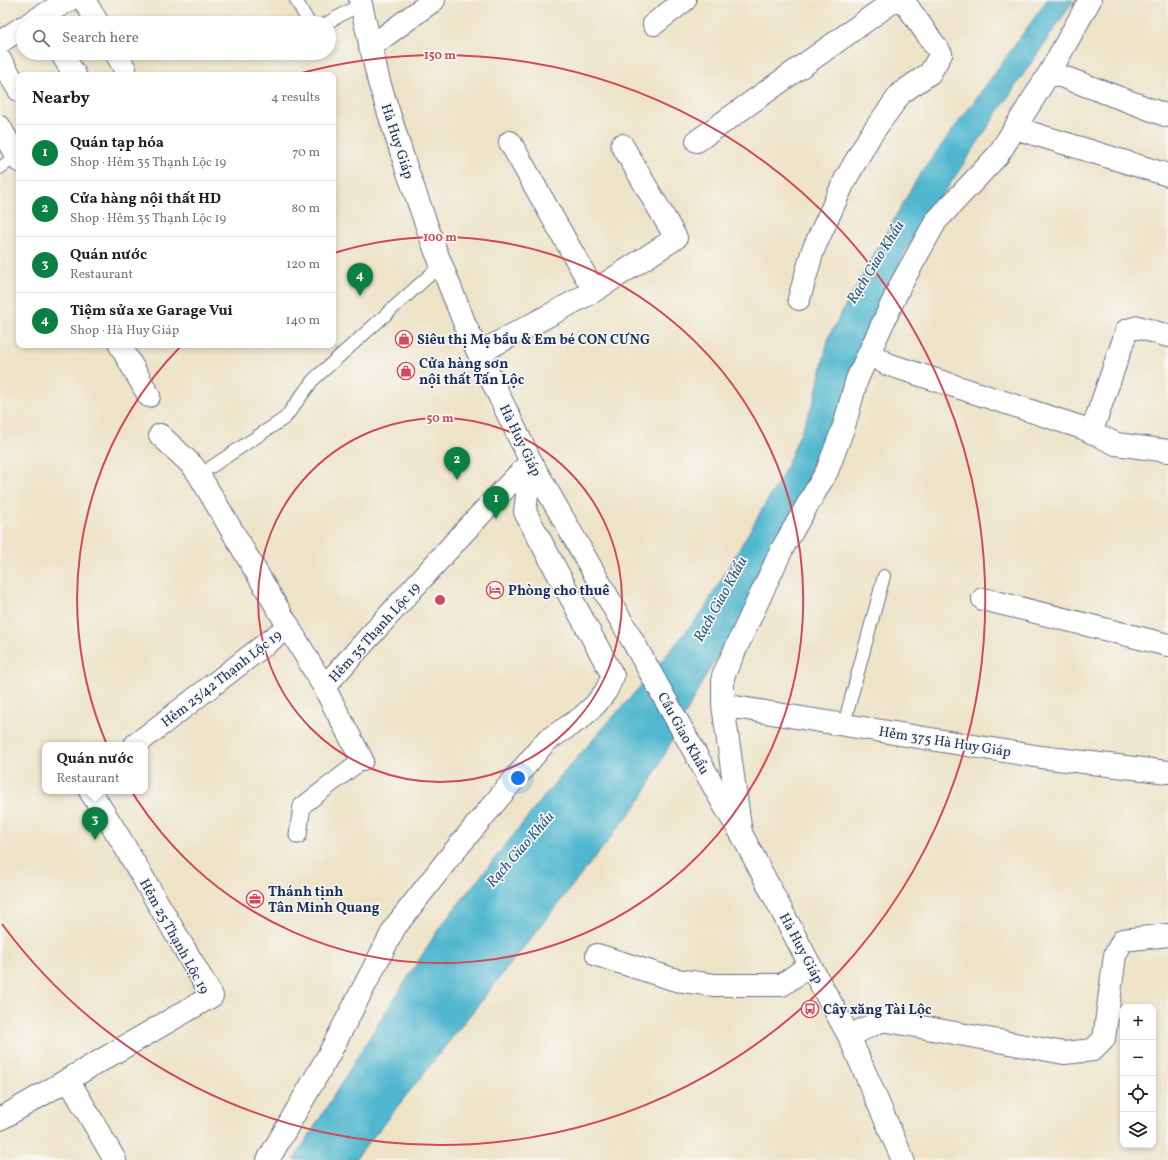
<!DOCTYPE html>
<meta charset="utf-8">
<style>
:root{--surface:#fff;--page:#f6f6f6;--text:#202124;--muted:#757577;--line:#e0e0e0;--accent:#0b8043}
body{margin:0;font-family:Vollkorn,serif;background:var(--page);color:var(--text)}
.controls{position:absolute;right:12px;bottom:12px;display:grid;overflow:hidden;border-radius:8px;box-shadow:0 2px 6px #0003}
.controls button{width:36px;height:36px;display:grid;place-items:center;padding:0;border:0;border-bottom:1px solid var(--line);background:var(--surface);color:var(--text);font:20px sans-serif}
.you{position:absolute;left:518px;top:778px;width:14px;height:14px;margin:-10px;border:3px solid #fff;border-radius:50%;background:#1a73e8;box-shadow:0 0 0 6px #1a73e833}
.badge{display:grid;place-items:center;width:26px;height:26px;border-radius:50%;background:var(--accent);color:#fff;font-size:13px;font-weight:700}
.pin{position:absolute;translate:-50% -33px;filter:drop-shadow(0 1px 2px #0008)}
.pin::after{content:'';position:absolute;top:21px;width:14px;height:12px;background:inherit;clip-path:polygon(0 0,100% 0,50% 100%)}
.popup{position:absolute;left:42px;top:742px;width:106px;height:52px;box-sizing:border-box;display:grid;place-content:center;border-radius:8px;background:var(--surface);filter:drop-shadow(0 1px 3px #0005);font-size:13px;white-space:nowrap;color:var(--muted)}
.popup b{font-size:15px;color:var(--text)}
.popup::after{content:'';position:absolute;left:50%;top:100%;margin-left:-8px;border:8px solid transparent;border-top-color:var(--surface)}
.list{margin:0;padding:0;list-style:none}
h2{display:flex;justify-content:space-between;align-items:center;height:52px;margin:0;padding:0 16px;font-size:17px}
h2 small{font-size:13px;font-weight:400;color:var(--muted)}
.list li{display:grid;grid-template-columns:26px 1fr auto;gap:12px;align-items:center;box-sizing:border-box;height:56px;padding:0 16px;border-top:1px solid var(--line)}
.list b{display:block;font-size:15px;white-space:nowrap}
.list p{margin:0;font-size:13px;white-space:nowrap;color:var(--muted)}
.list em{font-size:13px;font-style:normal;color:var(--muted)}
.icon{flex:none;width:22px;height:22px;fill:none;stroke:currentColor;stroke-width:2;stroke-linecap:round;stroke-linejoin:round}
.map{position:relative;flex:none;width:1168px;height:1160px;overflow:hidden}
.search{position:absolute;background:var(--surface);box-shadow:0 2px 6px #0003;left:16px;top:16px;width:320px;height:44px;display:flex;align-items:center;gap:10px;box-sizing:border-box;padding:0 14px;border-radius:22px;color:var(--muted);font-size:15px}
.panel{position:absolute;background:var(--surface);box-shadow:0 2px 6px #0003;left:16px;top:72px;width:320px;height:276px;border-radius:8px}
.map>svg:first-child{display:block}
</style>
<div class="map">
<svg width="1168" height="1160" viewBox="0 0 1168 1160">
<rect width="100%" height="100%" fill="#f6f6f2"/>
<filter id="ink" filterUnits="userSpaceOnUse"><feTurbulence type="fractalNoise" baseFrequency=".025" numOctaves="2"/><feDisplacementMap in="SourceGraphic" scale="8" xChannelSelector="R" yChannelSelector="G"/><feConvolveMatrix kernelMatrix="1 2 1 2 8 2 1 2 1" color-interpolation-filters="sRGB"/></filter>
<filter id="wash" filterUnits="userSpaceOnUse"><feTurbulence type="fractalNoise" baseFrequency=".012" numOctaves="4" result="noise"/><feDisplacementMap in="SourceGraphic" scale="16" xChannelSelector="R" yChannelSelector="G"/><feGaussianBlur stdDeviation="0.9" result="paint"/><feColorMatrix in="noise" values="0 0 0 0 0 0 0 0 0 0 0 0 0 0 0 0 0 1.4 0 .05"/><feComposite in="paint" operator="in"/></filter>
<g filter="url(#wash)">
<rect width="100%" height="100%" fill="#eee3c7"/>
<path fill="#51b7cf" stroke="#367396" d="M1047,0H1074L1010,94L906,250L862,341L837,439L754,600L707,673L642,798L355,1160H294L373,1032L440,927L559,778L646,680L703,611L784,472L814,401L829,336L868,265L918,177L992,77Z"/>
</g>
<g filter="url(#ink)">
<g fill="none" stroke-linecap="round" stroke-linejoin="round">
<defs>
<path id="service" d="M296,0L309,23
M327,23L361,4
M0,168L16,156
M211,467L285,418L313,380L441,265
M844,724L884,576"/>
<path id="pedestrian" d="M298,835L302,806L362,760"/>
<path id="minor" d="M84,0L98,23
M30,23L69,0
M654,24L685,0
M0,42L23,27
M370,47L434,0
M61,53L75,75
M116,53L125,69
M0,60L19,90
M1050,72L1168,116
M0,127L19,161
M1015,128L1168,175
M697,141L895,0
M510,142L594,291
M799,299L813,250L845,180L870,136L901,93L930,73L941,54L903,0
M120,345L149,396
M479,353L594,291L676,238L622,145
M869,353L887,364L1083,428L1094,425L1127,330L1138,327L1168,336
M1083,428L1116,444L1168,451
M160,435L193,466L198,473L324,687L464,532L513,480L531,462
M983,599L1168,645
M324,687L362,760
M723,705L1041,757L1168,772
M135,745L289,626
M741,833L723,705V676L782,549L827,471L844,426L857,379L900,286L936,221L998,155L1050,72L1090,0
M597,955L676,980L714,985H782L810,965
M849,1036L883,1020L1064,1053L1093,1050L1104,1039L1115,955L1123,940L1168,935
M68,1079L115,1160
M0,1119L212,996L118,835L90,791
M268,1160L328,1056L395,927L448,859L546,741L581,718L595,705L606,691L613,676L525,512L531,462"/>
<path id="primary" d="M360,0L379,82L406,167L435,249L466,327L531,462L644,661L724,805L741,833L810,965L849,1036L903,1160"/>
</defs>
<use href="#service" stroke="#656e83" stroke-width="14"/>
<use href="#pedestrian" stroke="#656e83" stroke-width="19"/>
<use href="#minor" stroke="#656e83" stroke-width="24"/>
<use href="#primary" stroke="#656e83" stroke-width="24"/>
<use href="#service" stroke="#fff" stroke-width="12"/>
<use href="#pedestrian" stroke="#fff" stroke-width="17"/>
<use href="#minor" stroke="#fff" stroke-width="22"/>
<use href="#primary" stroke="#fff" stroke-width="22"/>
</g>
</g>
<g fill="none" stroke="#d1495b" stroke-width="2">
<circle cx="440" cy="600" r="182"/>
<path d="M334 253A363 363 0 1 1 181 346"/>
<path d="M294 75A545 545 0 1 1 2 924"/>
</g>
<defs>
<symbol id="shop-ring" viewBox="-11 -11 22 22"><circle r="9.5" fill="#f6f6f2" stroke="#d1495b" stroke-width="1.5"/><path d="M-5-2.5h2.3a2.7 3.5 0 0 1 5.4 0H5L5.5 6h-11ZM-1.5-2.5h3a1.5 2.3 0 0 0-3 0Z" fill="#d1495b"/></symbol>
<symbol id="hotel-ring" viewBox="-11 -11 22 22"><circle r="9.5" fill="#f6f6f2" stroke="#d1495b" stroke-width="1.5"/><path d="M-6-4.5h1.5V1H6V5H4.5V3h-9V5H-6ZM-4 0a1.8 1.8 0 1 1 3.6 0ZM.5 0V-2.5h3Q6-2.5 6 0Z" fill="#d1495b"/></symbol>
<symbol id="office-ring" viewBox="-11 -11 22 22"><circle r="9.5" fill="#f6f6f2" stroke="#d1495b" stroke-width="1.5"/><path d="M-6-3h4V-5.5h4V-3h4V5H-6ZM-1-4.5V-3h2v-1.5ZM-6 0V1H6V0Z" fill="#d1495b"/></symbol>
<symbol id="bus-ring" viewBox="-11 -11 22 22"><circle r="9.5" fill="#f6f6f2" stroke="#d1495b" stroke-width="1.5"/><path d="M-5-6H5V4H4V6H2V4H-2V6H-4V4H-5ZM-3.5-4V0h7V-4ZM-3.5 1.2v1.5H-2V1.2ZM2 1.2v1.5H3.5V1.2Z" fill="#d1495b"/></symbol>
</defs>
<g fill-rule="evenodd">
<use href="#shop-ring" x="394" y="329" width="20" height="20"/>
<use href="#shop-ring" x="396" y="361" width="20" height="20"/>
<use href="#hotel-ring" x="485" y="580" width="20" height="20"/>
<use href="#office-ring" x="245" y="889" width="20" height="20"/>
<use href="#bus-ring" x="800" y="999" width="20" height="20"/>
</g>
<g text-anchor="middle" stroke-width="3.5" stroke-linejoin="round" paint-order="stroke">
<g font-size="14" fill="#1b2f5e" stroke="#f6f6f2">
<text transform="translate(398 141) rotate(72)" y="5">Hà Huy Giáp</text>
<text transform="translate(521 440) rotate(64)" y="5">Hà Huy Giáp</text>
<text transform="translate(374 632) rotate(-48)" y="5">Hẻm 35 Thạnh Lộc 19</text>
<text transform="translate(221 678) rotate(-38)" y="5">Hẻm 25/42 Thạnh Lộc 19</text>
<text transform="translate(684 733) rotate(61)" y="5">Cầu Giao Khẩu</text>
<text transform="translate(945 741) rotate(9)" y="5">Hẻm 375 Hà Huy Giáp</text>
<text transform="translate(175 936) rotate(61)" y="5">Hẻm 25 Thạnh Lộc 19</text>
<text transform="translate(802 948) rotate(62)" y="5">Hà Huy Giáp</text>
</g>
<g font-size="14" font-weight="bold" fill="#1b2f5e" stroke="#f6f6f2" text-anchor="start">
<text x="417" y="344">Siêu thị Mẹ bầu &amp; Em bé CON CƯNG</text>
<text x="419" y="368">Cửa hàng sơn<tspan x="419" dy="16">nội thất Tấn Lộc</tspan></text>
<text x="508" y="595">Phòng cho thuê</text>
<text x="268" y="896">Thánh tịnh<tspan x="268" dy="16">Tân Minh Quang</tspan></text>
<text x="823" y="1014">Cây xăng Tài Lộc</text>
</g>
<g font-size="15" font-style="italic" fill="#2b5880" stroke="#f6f6f2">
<text transform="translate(875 262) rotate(-58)" y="5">Rạch Giao Khẩu</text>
<text transform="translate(720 599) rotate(-61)" y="5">Rạch Giao Khẩu</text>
<text transform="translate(520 849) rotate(-49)" y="5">Rạch Giao Khẩu</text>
</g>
</g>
<circle cx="440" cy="600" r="6" fill="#d1495b" stroke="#f6f6f2" stroke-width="2"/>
<g font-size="12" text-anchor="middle" font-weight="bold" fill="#d1495b" stroke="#f6f6f2" stroke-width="3.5" stroke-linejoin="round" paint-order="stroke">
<text x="440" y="59">150 m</text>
<text x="440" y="241">100 m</text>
<text x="440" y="422">50 m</text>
</g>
</svg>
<div class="controls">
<button>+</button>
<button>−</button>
<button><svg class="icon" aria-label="locate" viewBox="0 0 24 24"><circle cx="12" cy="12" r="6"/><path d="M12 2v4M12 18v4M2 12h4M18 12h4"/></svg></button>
<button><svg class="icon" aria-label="layers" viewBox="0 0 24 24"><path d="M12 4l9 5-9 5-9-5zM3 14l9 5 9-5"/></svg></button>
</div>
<div class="you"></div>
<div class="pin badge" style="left:496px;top:519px">1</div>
<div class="pin badge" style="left:457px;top:480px">2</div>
<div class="pin badge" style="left:95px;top:840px">3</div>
<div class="popup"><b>Quán nước</b>Restaurant</div>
<div class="pin badge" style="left:360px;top:296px">4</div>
<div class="search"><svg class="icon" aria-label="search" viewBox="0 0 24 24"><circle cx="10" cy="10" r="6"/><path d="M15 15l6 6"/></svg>Search here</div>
<section class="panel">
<h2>Nearby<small>4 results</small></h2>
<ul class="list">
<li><span class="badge">1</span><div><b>Quán tạp hóa</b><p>Shop · Hẻm 35 Thạnh Lộc 19</p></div><em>70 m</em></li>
<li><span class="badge">2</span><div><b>Cửa hàng nội thất HD</b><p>Shop · Hẻm 35 Thạnh Lộc 19</p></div><em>80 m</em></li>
<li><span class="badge">3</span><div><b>Quán nước</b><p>Restaurant</p></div><em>120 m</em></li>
<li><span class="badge">4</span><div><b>Tiệm sửa xe Garage Vui</b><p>Shop · Hà Huy Giáp</p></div><em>140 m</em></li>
</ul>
</section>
</div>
